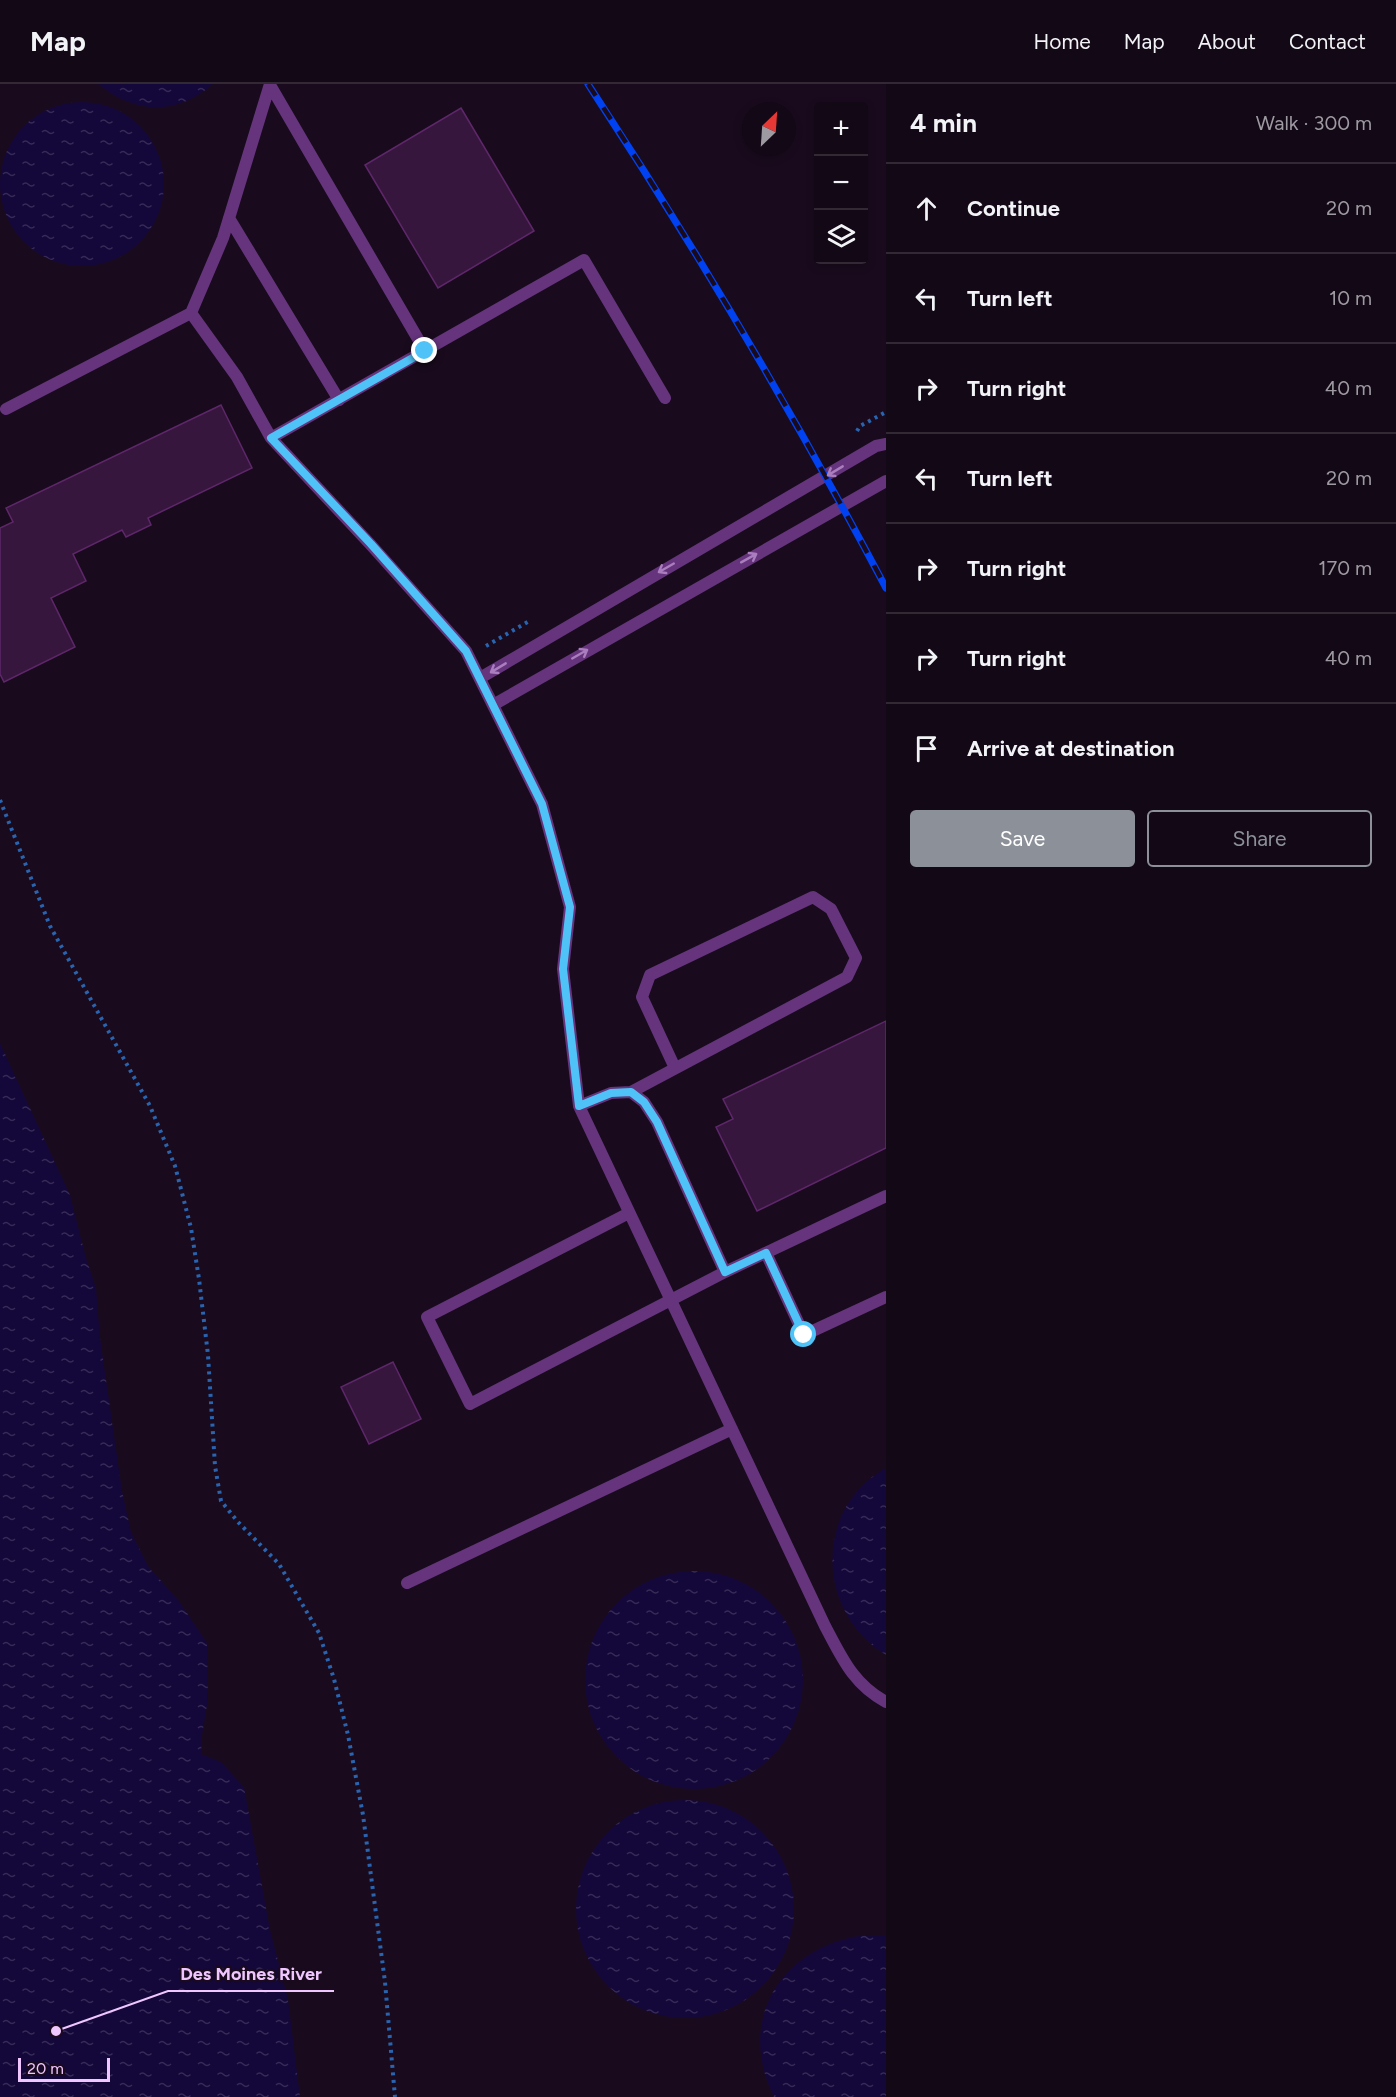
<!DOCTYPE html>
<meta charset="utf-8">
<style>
:root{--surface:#130816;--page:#201623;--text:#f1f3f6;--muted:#9d9aa1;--line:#322935;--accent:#8c9099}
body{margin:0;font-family:Figtree,sans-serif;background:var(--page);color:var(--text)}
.controls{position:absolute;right:18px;top:18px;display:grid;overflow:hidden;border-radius:6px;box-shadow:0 3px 9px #0003}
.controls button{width:54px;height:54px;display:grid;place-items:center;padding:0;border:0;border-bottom:2px solid var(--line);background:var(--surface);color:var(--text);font:30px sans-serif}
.compass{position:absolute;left:742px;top:18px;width:54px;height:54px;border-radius:50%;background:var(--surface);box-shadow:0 3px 9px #0003;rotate:25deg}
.scale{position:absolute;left:18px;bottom:15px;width:92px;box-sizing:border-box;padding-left:6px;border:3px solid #f0c6ff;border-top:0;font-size:16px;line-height:21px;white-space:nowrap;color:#f0c6ff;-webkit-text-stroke:4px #190b1d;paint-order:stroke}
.stop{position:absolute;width:18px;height:18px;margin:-14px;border:4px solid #4fc3f7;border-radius:50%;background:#fff}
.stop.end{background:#4fc3f7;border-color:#fff;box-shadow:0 2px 6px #0008}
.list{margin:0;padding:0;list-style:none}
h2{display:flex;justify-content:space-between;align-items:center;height:78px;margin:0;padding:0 24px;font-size:26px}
h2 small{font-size:20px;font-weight:400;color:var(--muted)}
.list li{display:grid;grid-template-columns:39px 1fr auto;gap:18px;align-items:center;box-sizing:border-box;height:90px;padding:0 24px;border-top:2px solid var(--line)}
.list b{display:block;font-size:22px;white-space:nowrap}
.list em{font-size:20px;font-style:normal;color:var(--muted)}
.actions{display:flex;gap:12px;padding:18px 24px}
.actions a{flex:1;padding:14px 0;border:2px solid var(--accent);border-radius:6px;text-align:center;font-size:21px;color:var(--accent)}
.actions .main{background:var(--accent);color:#fff}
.icon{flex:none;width:33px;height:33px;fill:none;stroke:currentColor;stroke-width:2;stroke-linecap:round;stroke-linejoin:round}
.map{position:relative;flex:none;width:886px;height:2013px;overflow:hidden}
header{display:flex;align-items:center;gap:36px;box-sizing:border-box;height:84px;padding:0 30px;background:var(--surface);border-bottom:2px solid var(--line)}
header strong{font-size:28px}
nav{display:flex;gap:33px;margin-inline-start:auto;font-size:21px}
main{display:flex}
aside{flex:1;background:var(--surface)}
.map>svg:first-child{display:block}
</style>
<header>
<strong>Map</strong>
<nav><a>Home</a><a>Map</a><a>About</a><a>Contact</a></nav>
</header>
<main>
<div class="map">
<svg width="886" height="2013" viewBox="0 0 886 2013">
<defs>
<pattern id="water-ripples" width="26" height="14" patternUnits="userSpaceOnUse" patternTransform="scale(1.5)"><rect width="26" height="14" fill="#140739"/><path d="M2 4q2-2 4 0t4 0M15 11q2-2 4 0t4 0" fill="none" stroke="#362a57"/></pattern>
</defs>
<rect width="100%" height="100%" fill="#190b1d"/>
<path fill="url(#water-ripples)" d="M98,0H213C177,32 134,30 98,0Z
M0 100a82 82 0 1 1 164 0a82 82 0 1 1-164 0Z
M0,959L70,1111L86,1174L96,1204L100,1254L122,1407L131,1448L148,1482L179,1517L207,1559L208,1615L202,1651L201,1670L221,1678L244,1703L270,1846L288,1915L300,2013H0Z
M886,1384V1571C816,1529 813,1424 886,1384Z
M585 1596a109 109 0 1 1 218 0a109 109 0 1 1-218 0Z
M576 1825a109 109 0 1 1 218 0a109 109 0 1 1-218 0Z
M866,1851L886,1852V2013H774C735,1935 782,1861 866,1851Z"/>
<path fill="#37163e" stroke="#5f276b" stroke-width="1.5" d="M461,24L534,147L438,204L365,81Z
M221,321L252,384L148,434L151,441L126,453L122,446L73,470L86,497L51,514L75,563L4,598L0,590V444L13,438L6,424Z
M886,937V1064L757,1127L716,1043L733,1035L723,1015Z
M393,1278L421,1335L369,1360L341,1303Z"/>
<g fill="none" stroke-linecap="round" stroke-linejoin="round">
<path stroke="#2964b1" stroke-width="4" stroke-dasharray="3 4.5" stroke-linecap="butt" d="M857,347L860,342L886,328
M486,562L531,536
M0,716L50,842L150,1022L175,1082L191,1144L199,1195L208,1271L215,1382L221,1417L238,1438L279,1480L319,1549L334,1595L348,1651L363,1731L385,1898L395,2013"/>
<path stroke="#65347d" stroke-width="12" d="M270,1L425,267
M229,134L339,316
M191,229L237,293L271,354L371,461L466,567L542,720L570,823L563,885L579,1022L825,1542C842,1574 853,1600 886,1618
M6,325L191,229L223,154L270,0
M271,354L584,176L665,314
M480,594L876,362L886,360
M493,621L886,397
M631,1008L847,893L856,874L831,825L813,813L650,891L642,913L675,984
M579,1022L611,1009L631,1008L644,1018L657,1038L725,1188
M629,1129L427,1233L470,1320L725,1188L886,1112
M766,1169L804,1251L886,1213
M407,1499L732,1345"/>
<defs>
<path id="rail" d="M588,0C695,163 795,332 886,504"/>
</defs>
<use href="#rail" stroke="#0042f1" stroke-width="7"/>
<use href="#rail" stroke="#190b1d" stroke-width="4.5" stroke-dasharray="14" stroke-linecap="butt"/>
</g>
<defs><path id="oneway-shaft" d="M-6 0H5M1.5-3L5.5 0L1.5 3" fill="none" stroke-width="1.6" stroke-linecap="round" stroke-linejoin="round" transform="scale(1.5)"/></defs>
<g stroke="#aa7dbe">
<use href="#oneway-shaft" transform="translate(835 387) rotate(149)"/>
<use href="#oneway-shaft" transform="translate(749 474) rotate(-29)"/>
<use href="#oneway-shaft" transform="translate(666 484) rotate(150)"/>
<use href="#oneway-shaft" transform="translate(580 570) rotate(-30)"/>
<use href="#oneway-shaft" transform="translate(498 584) rotate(149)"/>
</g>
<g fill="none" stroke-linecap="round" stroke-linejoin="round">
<path stroke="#4fc3f7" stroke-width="8" d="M425,267L271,354L371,460L466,567L542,720L570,823L563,885L579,1022L611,1009L631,1008L644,1018L657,1038L725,1188L766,1169L804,1251"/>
</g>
<path fill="none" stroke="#f0c6ff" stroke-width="2" d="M56 1947L168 1907H334"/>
<circle fill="#f0c6ff" stroke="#190b1d" stroke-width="2" cx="56" cy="1947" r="6"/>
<g font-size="18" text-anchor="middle" font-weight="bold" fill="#f0c6ff" stroke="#190b1d" stroke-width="4.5" stroke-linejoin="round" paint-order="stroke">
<text x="251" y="1896">Des Moines River</text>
</g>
</svg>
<div class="controls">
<button>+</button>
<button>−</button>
<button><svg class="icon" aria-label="layers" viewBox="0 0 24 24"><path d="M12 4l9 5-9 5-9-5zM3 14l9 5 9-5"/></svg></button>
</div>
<svg class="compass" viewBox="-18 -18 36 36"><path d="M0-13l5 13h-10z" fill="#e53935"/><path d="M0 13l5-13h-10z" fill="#9d9aa1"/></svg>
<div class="scale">20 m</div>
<div class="stop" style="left:804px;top:1251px"></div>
<div class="stop end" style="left:425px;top:267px"></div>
</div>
<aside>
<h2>4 min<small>Walk · 300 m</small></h2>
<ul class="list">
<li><svg class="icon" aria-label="ahead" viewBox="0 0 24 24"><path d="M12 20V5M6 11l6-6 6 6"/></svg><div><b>Continue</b></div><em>20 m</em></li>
<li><svg class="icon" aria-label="left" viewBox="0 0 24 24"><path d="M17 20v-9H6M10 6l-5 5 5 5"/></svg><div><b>Turn left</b></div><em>10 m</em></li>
<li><svg class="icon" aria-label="right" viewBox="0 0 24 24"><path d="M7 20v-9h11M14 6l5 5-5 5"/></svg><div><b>Turn right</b></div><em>40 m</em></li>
<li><svg class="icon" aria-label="left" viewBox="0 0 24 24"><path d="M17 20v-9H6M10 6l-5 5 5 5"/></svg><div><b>Turn left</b></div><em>20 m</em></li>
<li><svg class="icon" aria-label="right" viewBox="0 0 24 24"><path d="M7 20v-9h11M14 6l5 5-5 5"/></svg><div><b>Turn right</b></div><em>170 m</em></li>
<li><svg class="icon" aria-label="right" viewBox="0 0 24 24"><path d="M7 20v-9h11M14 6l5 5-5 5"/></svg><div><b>Turn right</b></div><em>40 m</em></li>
<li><svg class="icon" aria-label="arrive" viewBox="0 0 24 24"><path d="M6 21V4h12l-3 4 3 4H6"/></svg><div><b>Arrive at destination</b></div></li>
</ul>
<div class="actions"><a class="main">Save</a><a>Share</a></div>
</aside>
</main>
